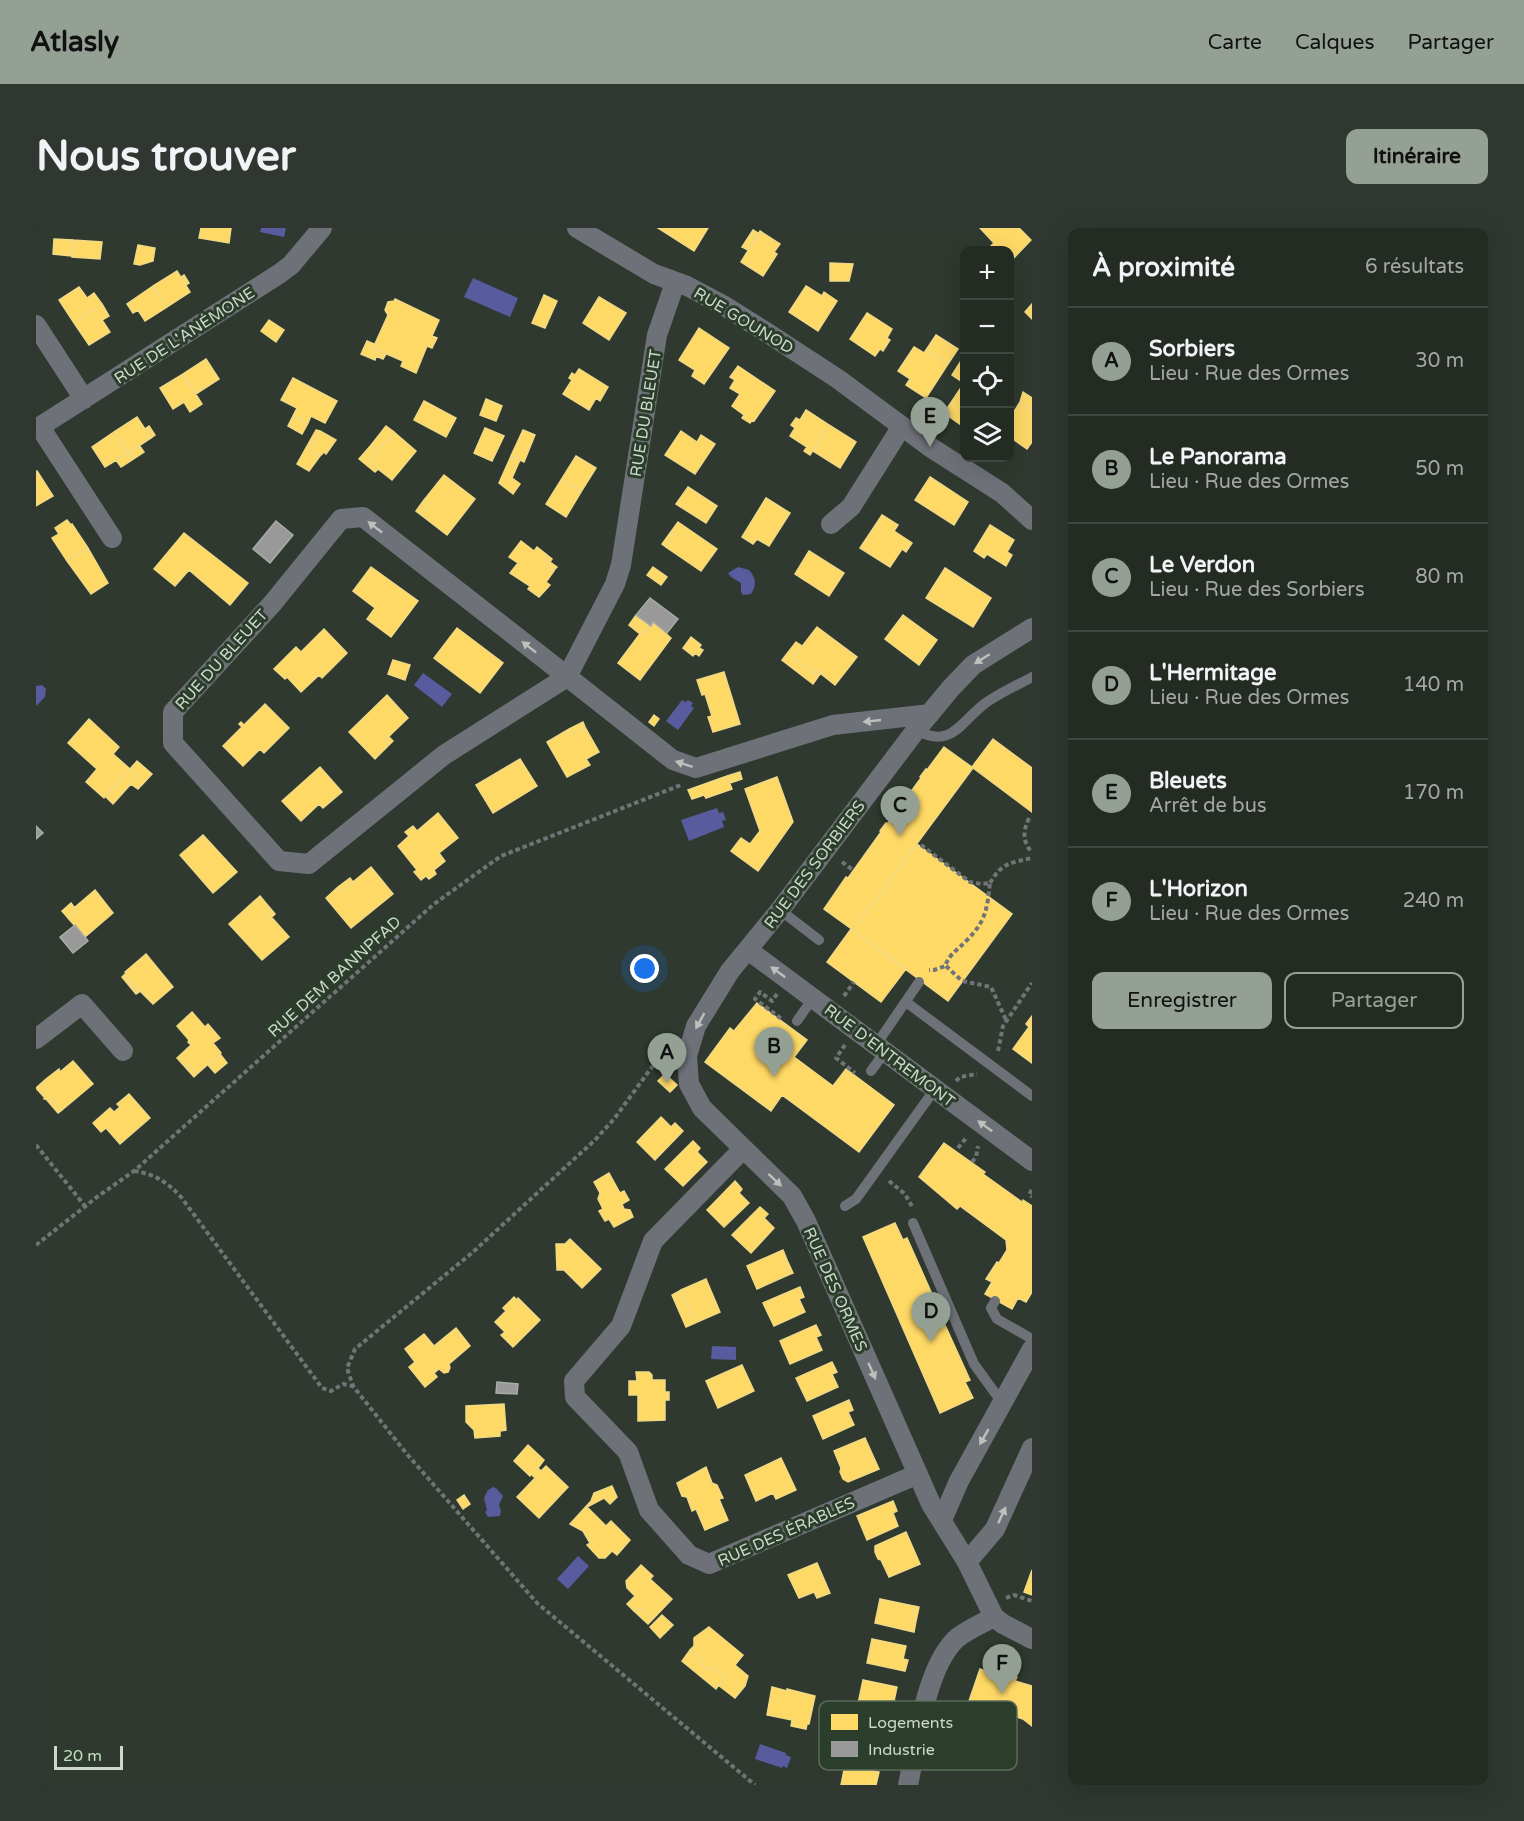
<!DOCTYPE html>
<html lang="fr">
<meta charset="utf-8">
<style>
:root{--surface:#232b23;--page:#2f3730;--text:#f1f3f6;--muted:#a3a7a6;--line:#404741;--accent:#95a095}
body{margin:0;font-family:"Varela Round",sans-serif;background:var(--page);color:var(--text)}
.controls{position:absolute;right:18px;top:18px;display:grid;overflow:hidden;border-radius:12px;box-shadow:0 6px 24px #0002}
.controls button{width:54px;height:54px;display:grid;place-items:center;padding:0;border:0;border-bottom:2px solid var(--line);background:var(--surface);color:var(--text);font:30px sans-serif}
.scale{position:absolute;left:18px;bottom:15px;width:69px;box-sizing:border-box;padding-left:6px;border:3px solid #ccd8cc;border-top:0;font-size:16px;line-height:21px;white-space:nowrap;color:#ccd8cc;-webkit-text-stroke:4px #2b3d2b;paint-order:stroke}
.you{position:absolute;left:609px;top:741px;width:21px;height:21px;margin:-15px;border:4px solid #fff;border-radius:50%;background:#1a73e8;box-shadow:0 0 0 9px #1a73e833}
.badge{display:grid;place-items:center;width:39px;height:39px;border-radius:50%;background:var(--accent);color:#111;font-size:20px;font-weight:700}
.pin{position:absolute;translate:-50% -50px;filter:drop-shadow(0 2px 3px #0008)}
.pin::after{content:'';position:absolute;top:32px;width:21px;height:18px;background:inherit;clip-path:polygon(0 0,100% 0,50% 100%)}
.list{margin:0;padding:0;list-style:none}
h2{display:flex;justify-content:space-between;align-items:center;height:78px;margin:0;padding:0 24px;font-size:26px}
h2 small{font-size:20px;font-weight:400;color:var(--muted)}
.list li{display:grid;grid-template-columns:39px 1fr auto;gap:18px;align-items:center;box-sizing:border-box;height:108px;padding:0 24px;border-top:2px solid var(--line)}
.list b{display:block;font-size:22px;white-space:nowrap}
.list p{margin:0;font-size:20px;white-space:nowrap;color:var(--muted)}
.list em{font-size:20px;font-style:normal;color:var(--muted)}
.actions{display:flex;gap:12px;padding:18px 24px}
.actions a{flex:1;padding:14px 0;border:2px solid var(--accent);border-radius:12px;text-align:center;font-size:21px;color:var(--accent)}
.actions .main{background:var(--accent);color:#111}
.icon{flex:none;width:33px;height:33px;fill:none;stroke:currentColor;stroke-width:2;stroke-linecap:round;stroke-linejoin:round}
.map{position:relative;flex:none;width:996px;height:1557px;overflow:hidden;border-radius:12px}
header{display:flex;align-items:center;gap:36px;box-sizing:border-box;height:84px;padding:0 30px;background:var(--accent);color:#111}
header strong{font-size:28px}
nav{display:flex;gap:33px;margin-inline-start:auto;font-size:21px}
.intro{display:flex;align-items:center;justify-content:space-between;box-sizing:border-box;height:144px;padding:0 36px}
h1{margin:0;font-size:42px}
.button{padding:15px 27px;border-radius:12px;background:var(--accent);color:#111;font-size:21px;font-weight:700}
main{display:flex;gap:36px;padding:0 36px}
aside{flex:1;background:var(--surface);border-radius:12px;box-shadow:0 6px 24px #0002}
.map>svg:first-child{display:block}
</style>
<header>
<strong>Atlasly</strong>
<nav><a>Carte</a><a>Calques</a><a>Partager</a></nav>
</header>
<div class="intro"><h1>Nous trouver</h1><a class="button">Itinéraire</a></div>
<main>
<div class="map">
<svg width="996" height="1557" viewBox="0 0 996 1557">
<rect width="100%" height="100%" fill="#2f392f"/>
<path fill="#585c9e" d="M225,0H250L248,9L224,4Z
M437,50L482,70L474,89L428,69Z
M702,339L713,342C720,350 721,357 715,366L707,367L705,364V355L695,349L692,345Z
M387,445L416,466L406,479L378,457Z
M6,457L10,461L9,469L0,478V458Z
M646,472L650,474L652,472L657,475L655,478L658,480L642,502L630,493Z
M681,580L683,585L687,584L690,592L686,593L688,599L653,613L645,592Z
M676,1118L700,1119V1132L675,1131Z
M457,1259L460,1260L467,1268L463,1277L465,1283L464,1288L452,1289L449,1284L451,1282L448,1270L452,1262Z
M542,1328L553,1338L532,1361L521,1351Z
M724,1516L750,1525V1527L755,1529L751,1540L747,1538L746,1540L719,1531Z"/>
<path fill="#ffd966" stroke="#f0d985" stroke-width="1.5" d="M165,0H195L193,15L163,10Z
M622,0H672L658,23Z
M944,0H983L995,12L974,34V22H956L953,20L958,15Z
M717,2L722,5L712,22L706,19Z
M724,3L744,16L738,24L741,26L727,48L705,34Z
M18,11L37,12L35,28L17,26Z
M37,12L66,14L64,31L36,29Z
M102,17L119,20L117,33L104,37L98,36Z
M794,35L817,36L813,53H794Z
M141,43L154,64L131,79L117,58Z
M148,47L153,55L150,57L145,49Z
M117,58L131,79L109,93L102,82L97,85L91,76Z
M770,58L786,68L788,64L801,73L782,103L753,84Z
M43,59L51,70L58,65L66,76L38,95L23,72Z
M508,67L521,73L509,100L496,95Z
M563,69L590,85L573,112L547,95Z
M359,71L403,92L396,108L401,110L396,120L391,118L380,145L365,138L367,133L337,120L352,87L349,82L352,74L358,73Z
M66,76L73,88L66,92L74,104L53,117L38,95Z
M996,76V91L989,84Z
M831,85L856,101L851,110L854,112L847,123L844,121L839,128L814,111Z
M233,92L248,102L240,114L225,103Z
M663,100L693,120L668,156L656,148L659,142L643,132Z
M900,107L922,121L912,136L890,122Z
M331,113L338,116L337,120L350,126L347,131L340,128L339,132L325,126Z
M878,119L888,125L890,122L912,136L890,170L870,157L874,151L862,143Z
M928,128V155L916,147Z
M170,131L183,151L160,166L147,146Z
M702,138L739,163L718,193L716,192L714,195L706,190L708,187L696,178L704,166L694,160L699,152L694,149Z
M543,141L572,159L564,173L560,170L553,182L527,166L536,152L533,150L536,145L539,147Z
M147,146L166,176L154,184L148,174L137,181L124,160Z
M257,150L301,173L289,195L275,188L272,195L257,188L261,180L245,172Z
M928,155V199L908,185Z
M987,164L996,170V183L984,174Z
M450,171L466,178L460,193L444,187Z
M388,173L420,190L410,209L378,192Z
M984,174L996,183V214L991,221L974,209V190Z
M770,182L793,197L774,227L768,223L771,219L754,208L759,200L755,197L760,190L764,192Z
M257,188L272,195L266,206L252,198Z
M101,189L115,210L92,225L78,204Z
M793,197L820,214L804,240L777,223Z
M113,198L119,207L115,210L109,201Z
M350,198L358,204L343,222L336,216Z
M449,200L468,208L456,233L438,225Z
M280,202L284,203L273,223L284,228L273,243L261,236Z
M487,202L499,207L488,234L475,228Z
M284,203L300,212L290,226L288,224L284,228L273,223Z
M645,203L661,214L665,207L679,216L659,246L629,227Z
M78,204L92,225L69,239L56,219Z
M358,204L380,223L356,252L333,234Z
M336,216L343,222L333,234L342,241L339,244L323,231Z
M103,217L108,224L96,232L92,225Z
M92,225L96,232L85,239L80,232Z
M475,228L484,232L476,250L484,256L477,266L463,255Z
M540,228L560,240L545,264L525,252Z
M1,243L17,268L0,278V244Z
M408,247L439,271L411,307L385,287L394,276L388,272Z
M894,249L932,274L918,297L879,272Z
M525,252L545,264L530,289L510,276Z
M652,259L681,278L670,295L640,276Z
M730,270L754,285L733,318L721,311L717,316L706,309Z
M388,272L394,276L385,287L380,283Z
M846,287L862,297L858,303L876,315L870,324L866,321L854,339L824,320Z
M31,292L35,297L36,296L52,320L31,333L16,310L23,306L19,300Z
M642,294L681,321L665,343L630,319L638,308L634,305Z
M954,297L978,312L971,324L976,327L970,338L951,326L948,330L938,323Z
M148,305L212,355L194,377L153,342L139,358L118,341Z
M634,305L638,308L630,319L626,316Z
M485,313L498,323L501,319L511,327L509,330L512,338L518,343L510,354L514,357L503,369L492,361L494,358L474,345L482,335L473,329Z
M52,320L72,355L55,366L31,333Z
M773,323L808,345L793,368L759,346Z
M511,327L516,331L514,334L521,339L517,343L512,338L509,330Z
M335,339L382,373L355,409L331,391L339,380L317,363Z
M617,339L631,349L625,357L611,347Z
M909,340L955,370L937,399L890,370Z
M600,387L615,398L609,405L606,403L604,406L593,397Z
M867,387L901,412L883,437L849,411Z
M617,394L635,410L604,452L582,435L606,403L609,405Z
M781,399L821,429L799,457L780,442L778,446L757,430Z
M421,400L467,435L444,465L398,430Z
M288,401L311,425L286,450L283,447L265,464L251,449L249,451L238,441L260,419L265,424Z
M655,409L665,417L663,420L667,422L663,428L659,425L657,428L647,420Z
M760,414L766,418L757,430L778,446L780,442L784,446L777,456L746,432Z
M357,432L374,437L369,452L352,446Z
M688,444L704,496L677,504L672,489L676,488L669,466L666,467L661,452Z
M351,467L372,490L347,514L351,519L339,531L313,504Z
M229,476L253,500L228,525L224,521L207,538L187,518L206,499L203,496L205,494L208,497Z
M618,487L623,491L618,498L613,494Z
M53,491L83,519L77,526L94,541L68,570L50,554L61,541L32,515Z
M547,494L549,499L536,506L533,501Z
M549,499L563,524L550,531L554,537L531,549L511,514L533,501L536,506Z
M353,509L357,513L351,519L347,514Z
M957,511L996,540V584L936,539Z
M908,519L937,540L817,702L788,681L810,649L812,650L845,604L844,603L850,595L851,596L885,550L884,549L890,541L891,542Z
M484,531L501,558L457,585L440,557Z
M101,533L116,546L102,561L95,556L102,548L94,541Z
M284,539L306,564L287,580L283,576L265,593L246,573Z
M94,541L102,548L77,576L69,568Z
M704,544L706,551L694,555L691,548Z
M691,548L696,561L670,570L668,567L656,571L652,562Z
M741,549L757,594L722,643L695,623L705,610L714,616L724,603L709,561Z
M402,585L422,610L403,625L409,633L398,642L400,646L393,651L390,648L385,652L378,644L381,642L362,618L373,608L369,604L377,598L381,603Z
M167,607L201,644L177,665L144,627Z
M881,616L976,686L912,773L817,702Z
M335,639L357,666L315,700L290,670L302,659L306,663Z
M314,650L317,654L306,663L302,659Z
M59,662L77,685L49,709L32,690L41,683L38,680Z
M224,668L234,680L230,683L253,709L226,732L193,696Z
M35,675L41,683L32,690L26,683Z
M234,680L239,686L236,689L230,683Z
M815,701L870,741L845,774L791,734Z
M110,726L137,759L117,776L88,747L90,745L89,744Z
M88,747L103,764L100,766L86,749Z
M721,775L771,812L758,829L797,858L810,841L858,877L823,924L746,867L735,883L669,834L694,800L698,803Z
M156,784L169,799L172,796L184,810L177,815L185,825L161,846L153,837L150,840L141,830L155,817L152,814L153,812L141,798Z
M996,788V835L977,821L993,799L990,796Z
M184,826L191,835L179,845L172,837Z
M37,833L57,856L26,882L17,871H8L9,852L23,841L24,844Z
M153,837L161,846L158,849L150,840Z
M629,846L641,857L634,864L622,853Z
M9,852L8,869L0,860Z
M93,866L114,890L84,916L70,900L65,904L57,895L74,880L78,884L84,879L81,876Z
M10,871H17L26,882L22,885Z
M625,889L635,899L639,895L647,903L619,932L601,914Z
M657,913L664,920L661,924L671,934L647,958L629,941Z
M908,915L949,944L947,946L986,974L987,972L996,978V1064L990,1074L982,1070L976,1081L949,1066L956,1054L950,1051L961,1034L963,1035L971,1022L970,1012L924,978L921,981L883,949Z
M573,945L584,965L588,963L593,972L586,976L588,981L594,982L597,989L578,999L573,991L569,993L563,983L567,981L562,971L564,965L558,954Z
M699,953L706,961L703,965L713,975L688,999L671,982Z
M724,979L732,986L728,990L738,1000L715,1025L696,1007Z
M859,995L867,1012L871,1010L896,1066L889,1069L893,1080L898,1078L902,1086H904L934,1152L929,1154L937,1170L904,1185L827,1009Z
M534,1011L565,1041L546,1060L528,1042H521L520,1016H529Z
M747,1022L751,1032L747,1034L752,1047L721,1061L711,1038Z
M751,1032L757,1045L752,1047L747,1034Z
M670,1051L684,1084L659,1095L645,1062Z
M764,1059L768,1069L763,1071L769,1084L738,1098L727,1075Z
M645,1062L659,1095L650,1099L636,1067Z
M478,1069L481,1072L482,1070L504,1092L477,1119L465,1107L469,1104L459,1094L470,1083L467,1080Z
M780,1097L785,1107L780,1109L786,1122L754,1136L744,1113Z
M420,1100L434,1118L413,1136L414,1140L412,1144L408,1145L403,1141L398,1145L401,1149L389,1159L373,1139L379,1134L369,1121L388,1106L398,1118Z
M796,1134L801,1144L796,1146L802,1159L771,1173L760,1150Z
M706,1137L718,1163L682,1180L670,1153Z
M600,1144H613L616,1147V1152H629V1164H633V1172H629V1192L602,1193V1167H593V1153H601Z
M813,1172L817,1182L812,1184L818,1197L787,1211L777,1188Z
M468,1176L470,1202L464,1203V1208L439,1210L438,1202L430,1194V1178Z
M829,1210L843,1241L812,1254L807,1251L804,1244L805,1240L798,1223Z
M492,1217L508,1232L502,1240L505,1243L510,1238L532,1259L503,1290L481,1269L499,1250L495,1246L494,1248L478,1233Z
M745,1230L760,1262L740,1271L737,1265L720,1273L709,1247Z
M670,1239L676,1255L681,1257L687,1270L683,1271L692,1292L669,1302L660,1281L656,1283L651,1269L646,1268L641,1255Z
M576,1258L581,1269L574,1276L568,1270L551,1279L570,1298L575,1293L594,1312L581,1327L576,1323L569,1330H563L551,1317L554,1315L547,1303L534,1296L555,1273L558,1265Z
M428,1267L434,1276L427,1281L421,1272Z
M857,1273L861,1283L857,1285L862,1298L831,1312L821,1288Z
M870,1304L884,1336L853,1349L845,1332L842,1331L839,1324V1318Z
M781,1335L794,1365L781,1370L778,1364L763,1370L752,1347Z
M605,1337L617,1348L614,1351L636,1371L617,1391L606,1381L597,1382L591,1376L599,1368L591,1360L590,1353Z
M996,1342V1367L988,1364Z
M844,1371L878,1378L875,1392L880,1393L878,1404L839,1395Z
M878,1378L883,1379L880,1393L875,1392Z
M606,1381L617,1391L612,1396L597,1382Z
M626,1387L637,1397L624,1410L614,1399Z
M673,1399L707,1427L699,1437L712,1448L709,1458L699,1470L682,1457L688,1450L677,1440L671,1441L666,1437V1431L654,1422L658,1418V1410Z
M836,1411L870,1418L867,1431L872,1432L869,1443L831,1435Z
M654,1422L666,1431V1437L671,1441L677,1440L688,1450L680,1461L646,1433Z
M944,1441L963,1447L964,1443L981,1449L979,1453L996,1458V1498L987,1491L933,1473Z
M827,1452L861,1459L858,1473L863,1474L861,1485L822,1476Z
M736,1459L751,1463V1461L779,1468L773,1496H771L770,1501L755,1498L756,1492L731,1487Z
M809,1537L843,1544L840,1557H805Z"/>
<path fill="#999" stroke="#a8aca8" stroke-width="1.5" d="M240,293L257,307L234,335L217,321Z
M614,370L642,391L631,405L617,394L615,398L600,387Z
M0,598L7,605L0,611Z
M39,697L52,713L37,725L24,709Z
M461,1154L482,1156L481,1166L460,1165Z"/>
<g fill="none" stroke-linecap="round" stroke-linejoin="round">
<path stroke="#707476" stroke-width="4" stroke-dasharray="4.5 3" stroke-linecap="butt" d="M993,590C987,604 986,612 996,625
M885,617L934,654L945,656L954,655C951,681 950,693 931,712C922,722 914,725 909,738L898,742H893
M806,634L817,642
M954,655C966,634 975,635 996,630
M910,738L926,753L955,759L970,792
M741,766L736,773L724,764L719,771L747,792
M808,768L818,754
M809,817L800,830L819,845
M962,823L967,798L996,755
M631,831L616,839L578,891L559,912L437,1024L319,1121L311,1140L317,1158L370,1225L501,1375L719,1557
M920,853L924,849L941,846
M0,917L49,978
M922,920L930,910
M936,934L940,929L942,918
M98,943C119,946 131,954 145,969L286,1160L295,1163L307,1156L316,1158
M853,953L869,966L877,980
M996,962L993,966L996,969
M0,1017L61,969L98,943L398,676L465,628L645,557
M970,1370L978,1367L996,1373"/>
<path stroke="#6f7179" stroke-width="10" d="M880,502C915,521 923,496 947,477C961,466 980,458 996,449
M744,682L783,712
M870,774L996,868
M761,793L777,770
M840,817L883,754
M835,843L849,824
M809,978L820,971L899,861
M877,995L938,1136L967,1176
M959,1073L955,1080L961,1091L996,1111"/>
<path stroke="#6f7179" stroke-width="20" d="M541,0L618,46L651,58L687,77L730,104L802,151L894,219L966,265L996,292
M639,55L621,107L585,337L579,356L531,449L408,527L273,636L243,633L137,515V484L236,376L305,291L327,289L505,428L637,532L660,540L797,497L894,486
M0,97L48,171
M4,199L76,310
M0,201L243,46L255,37L286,0
M795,296L815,279L866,198
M996,400L937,437L915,460L880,502L744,682L694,743L660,798L651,828L653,856L666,880L756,968L770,993L895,1276L931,1334L958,1389L967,1396L996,1411
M712,722L996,933
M0,811L46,776L87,823
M707,921L617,1013L585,1098L538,1153L539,1169L592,1224L613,1282L653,1327L673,1336L882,1246
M906,1292L923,1253L996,1121
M931,1334L959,1301L996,1220
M872,1557C881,1515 889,1444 918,1413C926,1404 947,1395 958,1389"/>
</g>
<defs><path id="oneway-solid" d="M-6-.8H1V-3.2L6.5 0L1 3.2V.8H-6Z" transform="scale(1.5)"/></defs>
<g fill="#b9c3bb">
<use href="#oneway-solid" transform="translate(339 299) rotate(-142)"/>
<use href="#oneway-solid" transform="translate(493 419) rotate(-142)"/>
<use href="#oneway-solid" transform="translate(946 431) rotate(148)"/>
<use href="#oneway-solid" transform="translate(836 493) rotate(174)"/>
<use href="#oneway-solid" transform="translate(648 536) rotate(-162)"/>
<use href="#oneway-solid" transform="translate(742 744) rotate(-144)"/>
<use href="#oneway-solid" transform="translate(664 793) rotate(119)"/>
<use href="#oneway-solid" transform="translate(949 898) rotate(-144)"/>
<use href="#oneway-solid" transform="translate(739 952) rotate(43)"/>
<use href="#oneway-solid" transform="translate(836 1143) rotate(66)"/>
<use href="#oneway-solid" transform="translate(948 1209) rotate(120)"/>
<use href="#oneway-solid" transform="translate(966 1287) rotate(-65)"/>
</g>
<g text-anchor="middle" stroke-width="6" stroke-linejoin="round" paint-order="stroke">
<g font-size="16" fill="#ccd8cc" stroke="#2b3d2b">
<text transform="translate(708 92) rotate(31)" y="6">RUE GOUNOD</text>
<text transform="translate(148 107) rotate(-33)" y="6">RUE DE L'ANÉMONE</text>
<text transform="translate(609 185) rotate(-81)" y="6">RUE DU BLEUET</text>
<text transform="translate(185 431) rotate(-48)" y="6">RUE DU BLEUET</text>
<text transform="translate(778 636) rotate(-53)" y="6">RUE DES SORBIERS</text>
<text transform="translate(298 748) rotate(-42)" y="6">RUE DEM BANNPFAD</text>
<text transform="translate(854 827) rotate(37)" y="6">RUE D'ENTREMONT</text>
<text transform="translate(800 1061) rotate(66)" y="6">RUE DES ORMES</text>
<text transform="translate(750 1303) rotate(-24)" y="6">RUE DES ÉRABLES</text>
</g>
</g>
<rect x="783" y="1473" width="198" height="69" rx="9" fill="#2b3d2b" stroke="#5b6c5b" stroke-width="1.5"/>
<rect x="795" y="1486" width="27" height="16" fill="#ffd966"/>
<rect x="795" y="1513" width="27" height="16" fill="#999"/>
<g font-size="16" fill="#ccd8cc">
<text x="832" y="1500">Logements</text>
<text x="832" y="1527">Industrie</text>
</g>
</svg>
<div class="controls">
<button>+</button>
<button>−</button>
<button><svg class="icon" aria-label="locate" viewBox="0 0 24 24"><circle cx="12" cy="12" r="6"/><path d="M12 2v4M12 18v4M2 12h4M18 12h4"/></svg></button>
<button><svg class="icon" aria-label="layers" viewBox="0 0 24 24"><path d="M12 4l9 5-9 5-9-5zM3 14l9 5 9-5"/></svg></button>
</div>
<div class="scale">20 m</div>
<div class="you"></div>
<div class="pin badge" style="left:631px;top:855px">A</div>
<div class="pin badge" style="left:738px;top:849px">B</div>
<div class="pin badge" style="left:864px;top:608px">C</div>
<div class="pin badge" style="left:895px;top:1114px">D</div>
<div class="pin badge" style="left:894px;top:219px">E</div>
<div class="pin badge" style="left:966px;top:1466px">F</div>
</div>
<aside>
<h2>À proximité<small>6 résultats</small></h2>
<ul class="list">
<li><span class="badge">A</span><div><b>Sorbiers</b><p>Lieu · Rue des Ormes</p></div><em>30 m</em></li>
<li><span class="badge">B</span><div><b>Le Panorama</b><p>Lieu · Rue des Ormes</p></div><em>50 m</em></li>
<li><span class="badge">C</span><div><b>Le Verdon</b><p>Lieu · Rue des Sorbiers</p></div><em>80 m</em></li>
<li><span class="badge">D</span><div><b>L'Hermitage</b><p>Lieu · Rue des Ormes</p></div><em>140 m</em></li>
<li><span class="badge">E</span><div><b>Bleuets</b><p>Arrêt de bus</p></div><em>170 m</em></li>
<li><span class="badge">F</span><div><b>L'Horizon</b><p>Lieu · Rue des Ormes</p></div><em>240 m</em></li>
</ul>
<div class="actions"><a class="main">Enregistrer</a><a>Partager</a></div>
</aside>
</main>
